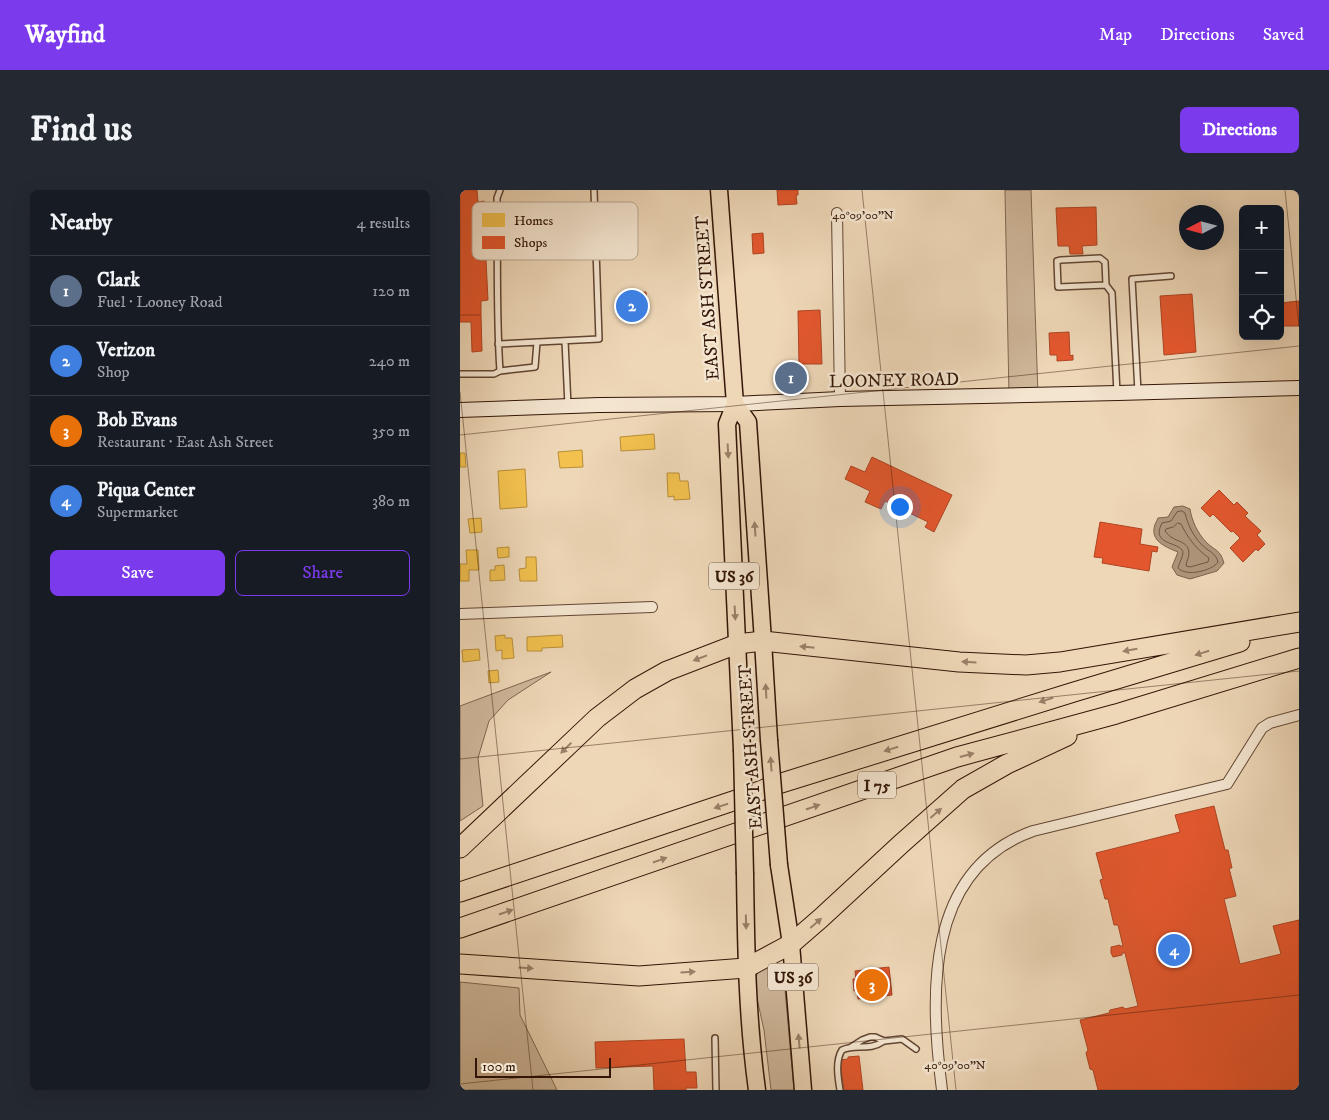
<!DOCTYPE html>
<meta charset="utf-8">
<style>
:root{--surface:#171b24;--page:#242831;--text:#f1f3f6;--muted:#9ea1a6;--line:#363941;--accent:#7c3aed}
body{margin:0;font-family:"IM FELL DW Pica",serif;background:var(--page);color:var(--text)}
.controls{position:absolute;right:15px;top:15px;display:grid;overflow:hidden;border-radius:8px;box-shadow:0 5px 20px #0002}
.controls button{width:45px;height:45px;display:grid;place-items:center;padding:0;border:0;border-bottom:1px solid var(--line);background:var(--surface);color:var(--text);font:25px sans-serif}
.compass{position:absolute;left:719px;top:15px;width:45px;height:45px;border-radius:50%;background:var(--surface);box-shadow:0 5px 20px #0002;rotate:264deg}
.scale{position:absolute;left:15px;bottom:12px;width:136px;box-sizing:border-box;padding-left:5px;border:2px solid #331607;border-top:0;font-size:14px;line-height:18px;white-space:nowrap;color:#331607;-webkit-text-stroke:4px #f4e5d0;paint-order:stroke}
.you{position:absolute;left:439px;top:316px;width:18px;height:18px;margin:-12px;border:4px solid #fff;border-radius:50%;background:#1a73e8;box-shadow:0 0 0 8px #1a73e833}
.badge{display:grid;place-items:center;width:32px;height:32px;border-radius:50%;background:var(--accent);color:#fff;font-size:16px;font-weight:700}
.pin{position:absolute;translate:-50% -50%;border:2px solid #fff;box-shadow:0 1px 5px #0006}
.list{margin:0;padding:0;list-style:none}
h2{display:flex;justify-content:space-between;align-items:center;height:65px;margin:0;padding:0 20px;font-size:21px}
h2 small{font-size:16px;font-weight:400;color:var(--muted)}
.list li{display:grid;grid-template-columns:32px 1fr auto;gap:15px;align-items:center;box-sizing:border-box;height:70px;padding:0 20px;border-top:1px solid var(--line)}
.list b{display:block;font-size:19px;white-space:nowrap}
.list p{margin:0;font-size:16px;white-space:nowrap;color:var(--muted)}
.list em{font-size:16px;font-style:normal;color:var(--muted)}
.actions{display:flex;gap:10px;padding:15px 20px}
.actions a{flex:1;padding:11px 0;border:1px solid var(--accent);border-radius:8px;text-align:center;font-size:18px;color:var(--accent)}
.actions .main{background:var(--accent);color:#fff}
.icon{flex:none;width:28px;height:28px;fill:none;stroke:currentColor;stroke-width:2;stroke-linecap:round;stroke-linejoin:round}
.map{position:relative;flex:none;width:839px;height:900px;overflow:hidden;border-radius:8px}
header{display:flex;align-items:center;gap:30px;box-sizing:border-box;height:70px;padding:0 25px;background:var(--accent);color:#fff}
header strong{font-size:24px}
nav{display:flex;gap:28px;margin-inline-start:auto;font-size:18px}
.intro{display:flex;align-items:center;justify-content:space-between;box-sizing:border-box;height:120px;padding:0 30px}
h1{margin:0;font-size:35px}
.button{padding:12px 22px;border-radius:8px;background:var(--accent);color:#fff;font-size:18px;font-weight:700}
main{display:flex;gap:30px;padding:0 30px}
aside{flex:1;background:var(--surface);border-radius:8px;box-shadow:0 5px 20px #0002}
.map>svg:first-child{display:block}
</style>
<header>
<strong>Wayfind</strong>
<nav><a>Map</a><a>Directions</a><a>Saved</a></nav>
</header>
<div class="intro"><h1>Find us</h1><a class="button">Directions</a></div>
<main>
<aside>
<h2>Nearby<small>4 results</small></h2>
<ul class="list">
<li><span class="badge" style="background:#5c6f8a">1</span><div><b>Clark</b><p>Fuel · Looney Road</p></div><em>120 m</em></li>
<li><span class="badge" style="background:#3f7fe0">2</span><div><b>Verizon</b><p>Shop</p></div><em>240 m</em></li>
<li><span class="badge" style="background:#e8710a">3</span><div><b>Bob Evans</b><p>Restaurant · East Ash Street</p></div><em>350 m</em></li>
<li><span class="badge" style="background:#3f7fe0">4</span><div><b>Piqua Center</b><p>Supermarket</p></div><em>380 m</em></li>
</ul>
<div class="actions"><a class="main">Save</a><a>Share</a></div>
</aside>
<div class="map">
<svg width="839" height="900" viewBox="0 0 839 900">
<rect width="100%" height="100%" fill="#eed7b7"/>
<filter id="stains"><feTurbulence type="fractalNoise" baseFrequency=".004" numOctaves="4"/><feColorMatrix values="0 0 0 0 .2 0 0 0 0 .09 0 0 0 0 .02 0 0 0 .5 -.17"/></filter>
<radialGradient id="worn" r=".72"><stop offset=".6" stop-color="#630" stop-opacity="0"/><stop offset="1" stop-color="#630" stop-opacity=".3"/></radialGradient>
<path fill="#ceb699" stroke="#806650" d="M545,0H571L578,205L549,206Z
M91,482L48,510L29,531L18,568L23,616L0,631V516Z
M314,771L323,778L334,900H311L304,840L294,795L297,784L304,777Z
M0,792L59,798L60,825L97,900H0Z"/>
<path fill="#ae957b" stroke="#7d624d" d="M723,316L730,319C732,331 737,342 746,352C755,361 760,359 764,373L757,381L730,389L717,385L712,377L718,362C708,358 692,352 694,339C694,335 697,331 698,328L708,327L714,317Z"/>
<path fill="#f2c14e" stroke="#b98e39" d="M194,244L195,259L161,261L160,247Z
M122,260L123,277L100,278L98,262Z
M0,263H5L6,277H0Z
M65,279L67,317L40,319L38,281Z
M207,283H219L220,291H228L230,309L214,310V306L208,307Z
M21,328L22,342L10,343L8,329Z
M49,357V367L38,368L37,358Z
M6,360H18L19,380H9V391H0V374H7Z
M66,367H76L77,391H60L59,379L66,378Z
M44,375L45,390L30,391V380H35V376Z
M45,445V448H52L54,468L42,469V460L36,461L35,446Z
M102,445L103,457L82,458V461H67V447Z
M19,459L20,470L3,472L2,460Z
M38,480L39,492L29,493L28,481Z"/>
<path fill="#e4572e" stroke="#af4422" d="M0,0H17L18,12L24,11L25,39L18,40L19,71L26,70L28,110L21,111V125H0Z
M317,0H338V5H336L337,14L318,15Z
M636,17L637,55L622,56L623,64H610L609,56H598L596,18Z
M303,43L304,63L293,64L292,44Z
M186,102L187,118L162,120L160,104Z
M732,104L736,162L704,165L700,106Z
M839,111V136H820V113Z
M360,120L362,174H339L338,121Z
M0,125H21L22,161L12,162L11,132H0Z
M609,142L610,166L613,165V170L597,171V165H590L589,143Z
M412,267L492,305L474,342L465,337L468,332L425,311L421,319L405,312L410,301L385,289L391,276L405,282Z
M759,300L774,315L777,312L788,323L785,326L801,341L797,345L805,354L798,361L796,359L783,372L770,358L780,348L773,341L771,342L753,324L750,327L741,318Z
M640,332L682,339L680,354L698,357L697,362L692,361L689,381L642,373L643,368L634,367Z
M754,616L765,660H768L772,678H769L776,706L764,709L780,774L821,764L813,736L839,730V900H638L633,880L630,879L626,863L628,860L620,830L649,823L650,820L663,817L665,819L678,816L665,763H662V765L653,767L651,763V757L660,755V756H663L658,735H654L648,709H645L640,690L643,689L636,663L720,642L715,625Z
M429,777L432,805L398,809L397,800L394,801L393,789H396L395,781Z
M224,849L226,882H236L237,898H226V900H194L193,876L136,878L135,852Z
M399,866L403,900H384L380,870L388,869V867Z"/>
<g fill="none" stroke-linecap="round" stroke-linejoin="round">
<path stroke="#705641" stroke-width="1" d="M722,321L725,323C728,335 733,346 742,355C748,361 756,363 758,372C752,381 726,387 718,378C719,373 723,367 723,362C720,351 690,356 702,333L711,331L717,322Z
M718,333L721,334C728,348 736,359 749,368L748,372L730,377L726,376C726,372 729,368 729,363C729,352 718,352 711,347C709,346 707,343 705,341L706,339L713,337Z"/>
<defs>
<path id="lane" d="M646,95L645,72L640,68L601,70L597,71L598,97L646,95L652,103L657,203
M105,151L108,216
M38,154L139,149L134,0
M40,181L75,177L77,152
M0,184H34L40,181C36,124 38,66 37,8L40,0
M678,202L672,89L711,86
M255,848L256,900
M391,857L402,850L410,847H415L424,851L442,849L456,859
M380,900C378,888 375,871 382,860C397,853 408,862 424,851"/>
<path id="street" d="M377,23L380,209
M0,424L192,417
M482,900C470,806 464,680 573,641L767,594L802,538L810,533L839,525"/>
<path id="secondary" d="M0,220L139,215L275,214L380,209L658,203L839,198"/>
<path id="primary" d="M259,0L275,214L267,234L282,560
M275,214L288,232L303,451L309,550
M319,675L331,754L343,900
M285,684C286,757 287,827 297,900"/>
<path id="highway" d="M0,658L137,528L175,499L207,481L277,454L303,451L499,472L566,475L600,472L839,432
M0,702L282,608L315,595L614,502L780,452
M0,738L497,567L656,524L839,468
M0,774L179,786L286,778L331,754L361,728L441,654L503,599L547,574L607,546"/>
</defs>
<use href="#lane" stroke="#624633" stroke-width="8"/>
<use href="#street" stroke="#624633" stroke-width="12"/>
<use href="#secondary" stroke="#331607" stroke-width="16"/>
<use href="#primary" stroke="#331607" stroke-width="19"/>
<use href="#highway" stroke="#331607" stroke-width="21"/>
<use href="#lane" stroke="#f4e5d0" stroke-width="5"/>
<use href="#street" stroke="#f4e5d0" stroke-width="10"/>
<use href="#secondary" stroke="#f4e5d0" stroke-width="14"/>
<use href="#primary" stroke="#eed7b7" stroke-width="16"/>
<use href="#highway" stroke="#eed7b7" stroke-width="19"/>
<defs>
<path id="primary-bridge" d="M309,550L319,675
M282,560L285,684"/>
</defs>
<use href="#primary-bridge" stroke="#331607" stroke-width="19" stroke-linecap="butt"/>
<use href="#primary-bridge" stroke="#eed7b7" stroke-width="16"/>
</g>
<defs><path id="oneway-solid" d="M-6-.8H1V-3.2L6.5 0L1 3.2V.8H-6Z" transform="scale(1.25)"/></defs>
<g fill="#9a8068">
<use href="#oneway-solid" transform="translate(268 261) rotate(87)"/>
<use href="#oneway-solid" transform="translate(295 339) rotate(-94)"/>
<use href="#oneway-solid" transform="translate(275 423) rotate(87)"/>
<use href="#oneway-solid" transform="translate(347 457) rotate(-174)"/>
<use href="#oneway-solid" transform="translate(670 460) rotate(170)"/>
<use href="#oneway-solid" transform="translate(742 463) rotate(163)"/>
<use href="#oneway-solid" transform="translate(240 468) rotate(159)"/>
<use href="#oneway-solid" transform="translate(509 472) rotate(-177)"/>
<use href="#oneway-solid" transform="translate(306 501) rotate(-93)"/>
<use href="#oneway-solid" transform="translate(586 510) rotate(163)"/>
<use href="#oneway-solid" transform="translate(106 558) rotate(136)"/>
<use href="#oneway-solid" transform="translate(431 559) rotate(163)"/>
<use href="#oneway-solid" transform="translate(507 565) rotate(-15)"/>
<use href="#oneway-solid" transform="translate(311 574) rotate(-94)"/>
<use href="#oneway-solid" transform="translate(261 616) rotate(162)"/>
<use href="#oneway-solid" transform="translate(353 617) rotate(-19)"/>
<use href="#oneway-solid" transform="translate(476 623) rotate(-41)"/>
<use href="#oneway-solid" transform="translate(200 670) rotate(-19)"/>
<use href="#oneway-solid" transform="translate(46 722) rotate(-19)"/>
<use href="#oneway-solid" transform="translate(286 732) rotate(89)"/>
<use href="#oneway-solid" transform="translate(356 733) rotate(-41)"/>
<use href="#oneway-solid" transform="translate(66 778) rotate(4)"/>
<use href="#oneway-solid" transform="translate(228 782) rotate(-4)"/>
<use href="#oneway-solid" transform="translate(339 851) rotate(-95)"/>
</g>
<path fill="none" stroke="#331607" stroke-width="1" stroke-opacity="0.45" d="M402,0L496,900M825,0L839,137M0,202L73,900M0,245L839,156M0,569L839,481M0,894L839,805"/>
<g text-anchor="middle" stroke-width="5" stroke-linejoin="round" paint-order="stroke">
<g fill="#f4e5d0" stroke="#6d5443" stroke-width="1">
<rect x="249" y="372.5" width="50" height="27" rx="4"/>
<rect x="398" y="581.5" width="38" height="27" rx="4"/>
<rect x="308" y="773.5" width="50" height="27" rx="4"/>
</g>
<g font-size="16" font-weight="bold" fill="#331607">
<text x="274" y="392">US 36</text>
<text x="417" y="601">I 75</text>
<text x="333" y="793">US 36</text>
</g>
<g font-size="18" fill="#331607" stroke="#f4e5d0">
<text transform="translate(247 108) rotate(-94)" y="6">EAST ASH STREET</text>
<text transform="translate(434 190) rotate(-1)" y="6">LOONEY ROAD</text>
<text transform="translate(290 557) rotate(-94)" y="6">EAST ASH STREET</text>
</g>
</g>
<rect x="12" y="12" width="166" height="58" rx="8" fill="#f4e5d0" stroke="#baa794" stroke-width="1"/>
<rect x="22" y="23" width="23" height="14" fill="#f2c14e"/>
<rect x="22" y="46" width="23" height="13" fill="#e4572e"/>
<g font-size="14" fill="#331607">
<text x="54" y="35">Homes</text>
<text x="54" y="57">Shops</text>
</g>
<g font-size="12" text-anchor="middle" fill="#331607" stroke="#f4e5d0" stroke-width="5" stroke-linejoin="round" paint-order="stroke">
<text x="403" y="29">40°09'00"N</text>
<text x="495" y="879">40°09'00"N</text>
</g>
<rect width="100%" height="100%" filter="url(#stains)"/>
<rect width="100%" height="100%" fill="url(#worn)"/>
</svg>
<div class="controls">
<button>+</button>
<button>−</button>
<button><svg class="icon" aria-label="locate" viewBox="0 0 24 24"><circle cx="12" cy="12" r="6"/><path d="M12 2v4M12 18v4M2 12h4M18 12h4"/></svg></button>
</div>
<svg class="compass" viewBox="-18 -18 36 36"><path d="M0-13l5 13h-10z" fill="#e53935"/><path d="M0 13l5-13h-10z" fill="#9ea1a6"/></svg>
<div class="scale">100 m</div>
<div class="you"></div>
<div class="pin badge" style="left:331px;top:188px;background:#5c6f8a">1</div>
<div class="pin badge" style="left:172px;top:116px;background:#3f7fe0">2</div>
<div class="pin badge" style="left:412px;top:795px;background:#e8710a">3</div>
<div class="pin badge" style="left:714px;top:760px;background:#3f7fe0">4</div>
</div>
</main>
